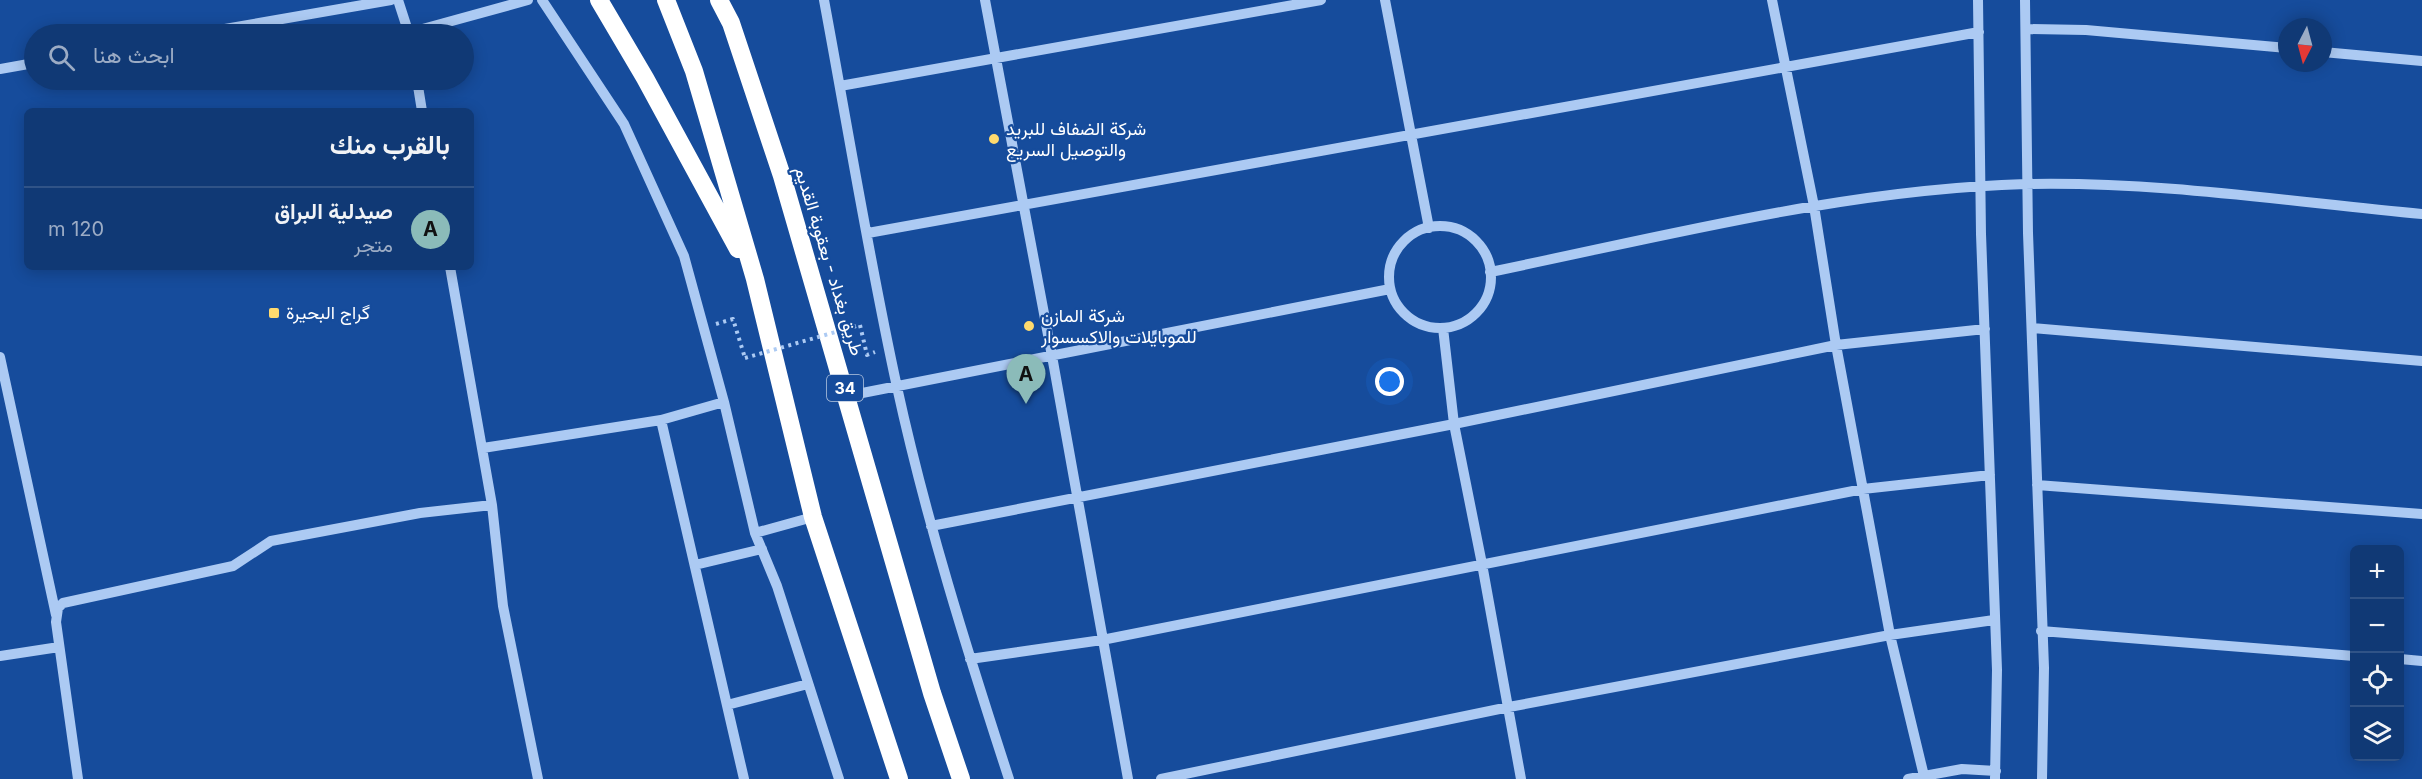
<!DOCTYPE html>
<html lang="ar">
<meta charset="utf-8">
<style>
:root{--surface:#103975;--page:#19407a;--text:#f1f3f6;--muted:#9cacc5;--line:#305387;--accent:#8bbbb9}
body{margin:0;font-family:Inter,Vazirmatn,sans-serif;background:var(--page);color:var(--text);direction:rtl}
.controls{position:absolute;right:18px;bottom:18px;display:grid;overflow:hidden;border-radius:9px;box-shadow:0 3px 15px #0003}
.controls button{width:54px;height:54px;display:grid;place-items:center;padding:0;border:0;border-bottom:2px solid var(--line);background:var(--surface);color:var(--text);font:30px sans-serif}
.compass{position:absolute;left:2278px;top:18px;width:54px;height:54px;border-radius:50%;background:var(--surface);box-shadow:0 3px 15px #0003;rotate:186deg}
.you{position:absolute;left:1390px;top:382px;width:21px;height:21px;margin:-15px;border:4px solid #fff;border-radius:50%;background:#1a73e8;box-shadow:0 0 0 9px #1a73e833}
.badge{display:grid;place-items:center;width:39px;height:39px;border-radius:50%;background:var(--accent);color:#111;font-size:20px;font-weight:700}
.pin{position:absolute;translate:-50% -50px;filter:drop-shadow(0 2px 3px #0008)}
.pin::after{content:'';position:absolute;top:32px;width:21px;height:18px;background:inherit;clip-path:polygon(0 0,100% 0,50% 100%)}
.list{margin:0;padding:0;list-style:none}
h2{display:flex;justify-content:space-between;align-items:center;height:78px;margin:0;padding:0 24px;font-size:26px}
h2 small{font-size:20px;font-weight:400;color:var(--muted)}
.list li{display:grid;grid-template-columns:39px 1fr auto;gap:18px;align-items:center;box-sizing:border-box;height:84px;padding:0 24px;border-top:2px solid var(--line)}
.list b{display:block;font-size:22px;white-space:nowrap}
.list p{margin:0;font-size:20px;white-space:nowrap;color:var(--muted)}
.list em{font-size:20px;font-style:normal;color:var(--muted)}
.icon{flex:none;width:33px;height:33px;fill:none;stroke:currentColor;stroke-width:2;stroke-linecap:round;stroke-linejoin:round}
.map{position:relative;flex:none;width:2422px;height:779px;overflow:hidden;direction:ltr}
.search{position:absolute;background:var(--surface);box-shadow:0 3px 15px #0003;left:24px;top:24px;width:450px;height:66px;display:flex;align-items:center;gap:15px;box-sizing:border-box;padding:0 21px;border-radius:33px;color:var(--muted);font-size:22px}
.panel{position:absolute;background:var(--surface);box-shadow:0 3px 15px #0003;left:24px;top:108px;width:450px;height:162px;border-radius:9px;direction:rtl}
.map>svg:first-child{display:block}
</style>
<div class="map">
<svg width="2422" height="779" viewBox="0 0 2422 779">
<rect width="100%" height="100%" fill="#164c9c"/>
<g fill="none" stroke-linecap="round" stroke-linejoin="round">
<path stroke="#accaf3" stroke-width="4" stroke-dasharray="3 4.5" stroke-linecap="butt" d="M716,324L733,319L745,358
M860,325L867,355L875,352"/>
<path stroke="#accaf3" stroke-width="10" d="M398,0L409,34
M542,0L624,124L684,256L724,402
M824,0C848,129 869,259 897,387C926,520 967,650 1009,779
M985,0L1052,356L1128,779
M1385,0L1429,228
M1772,0L1814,206L1836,345L1890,635L1924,776
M1978,0L1981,234L1997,670L1995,779
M2025,0L2028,233L2044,668L2042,779
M2026,29L2086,30L2287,48
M408,33L528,0
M196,34L391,0
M2323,52L2422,61
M0,69L34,63
M417,80L422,111
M840,86L1321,0
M1389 277a51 51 0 1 1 102 0a51 51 0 1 1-102 0Z
M868,233L1979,32
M450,267L492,505L503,606L538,779
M1490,272C1667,236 1846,189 2026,184C2156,181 2292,202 2422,214
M1443,328L1454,424L1482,564L1521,779
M2032,328L2422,361
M0,357L56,615
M847,396L1390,289
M661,420L724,402L755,533L777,586L839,779
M483,448L661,420L744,779
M2037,485L2422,514
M931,526L1454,424L1836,345L1985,329
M755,533L813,517
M695,565L762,549
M2041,631L2354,656
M0,656L59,647
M970,659L1102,640L1863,489L1990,475
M2400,659L2422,661
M727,705L808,684
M78,779L56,622L58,608L63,603L233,566L271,541L420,513L492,505
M1161,779L1509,707L1890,635L1994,620
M1908,779L1962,769L1996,771"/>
<path stroke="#fff" stroke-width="18" d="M599,0L645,78L738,249
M666,0L694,71L755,279L813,517L899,779
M719,0L731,23L782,176L932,693L961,779"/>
<path stroke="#accaf3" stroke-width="4" stroke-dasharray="3 4.5" stroke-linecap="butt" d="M745,358L860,325"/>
</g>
<g fill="#ffda6e" stroke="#164c9c" stroke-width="2">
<circle cx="994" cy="139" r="6"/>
<rect x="268" y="307" width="12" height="12" rx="3"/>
<circle cx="1029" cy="326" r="6"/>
</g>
<g text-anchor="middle" stroke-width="4.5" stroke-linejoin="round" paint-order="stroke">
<rect fill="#164c9c" stroke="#b9c9e1" stroke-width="1.5" x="827" y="375" width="36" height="26" rx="4.5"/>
<g font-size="16" font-weight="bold" fill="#fff">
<text x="845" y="394">34</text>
</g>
<g font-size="18" fill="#fff" stroke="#164c9c" text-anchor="start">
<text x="1006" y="135">شركة الضفاف للبريد<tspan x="1006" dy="21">والتوصيل السريع</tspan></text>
<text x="286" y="319">گراج البحيرة</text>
<text x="1041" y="322">شركة المازن<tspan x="1041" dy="21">للموبايلات والاكسسوار</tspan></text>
</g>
<g font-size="18" fill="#fff" stroke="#164c9c">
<text transform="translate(829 261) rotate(73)" y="6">طريق بغداد - بعقوبة القديم</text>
</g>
</g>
</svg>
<div class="controls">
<button>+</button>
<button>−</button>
<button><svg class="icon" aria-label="locate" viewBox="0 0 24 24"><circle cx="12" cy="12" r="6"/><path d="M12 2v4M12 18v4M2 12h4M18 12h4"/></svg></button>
<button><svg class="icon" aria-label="layers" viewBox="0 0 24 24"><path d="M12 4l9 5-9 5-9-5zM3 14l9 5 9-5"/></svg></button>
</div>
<svg class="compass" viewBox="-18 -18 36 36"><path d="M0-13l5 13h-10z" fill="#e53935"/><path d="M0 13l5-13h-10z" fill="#9cacc5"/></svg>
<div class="you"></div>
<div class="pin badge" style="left:1026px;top:404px">A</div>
<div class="search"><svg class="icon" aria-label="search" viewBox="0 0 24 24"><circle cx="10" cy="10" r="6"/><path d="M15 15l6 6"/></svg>ابحث هنا</div>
<section class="panel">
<h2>بالقرب منك<small></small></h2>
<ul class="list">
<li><span class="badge">A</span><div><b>صيدلية البراق</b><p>متجر</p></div><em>120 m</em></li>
</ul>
</section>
</div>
